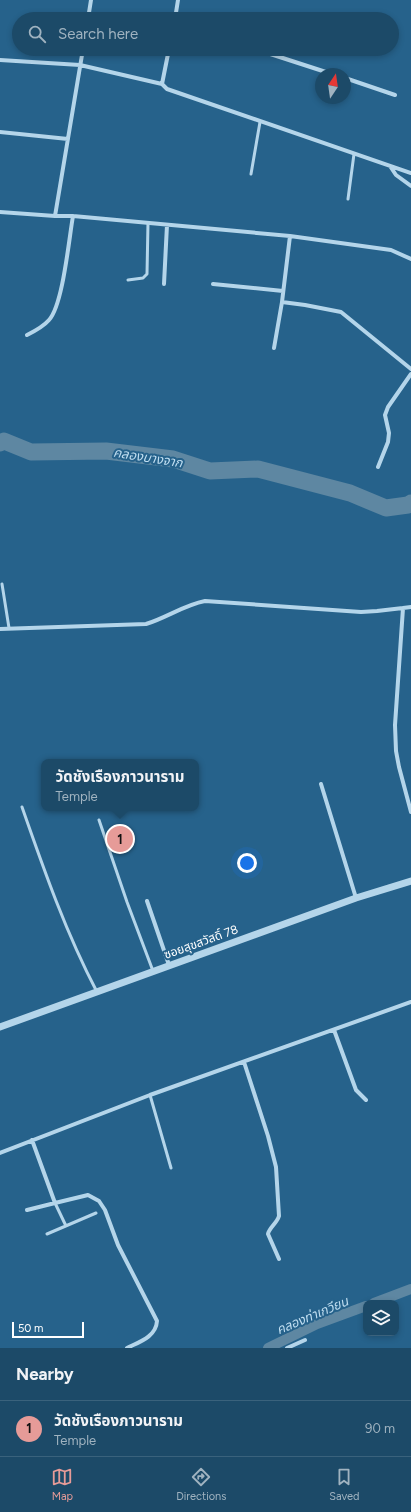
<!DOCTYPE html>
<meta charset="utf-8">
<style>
:root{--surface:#1c4a68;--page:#25516e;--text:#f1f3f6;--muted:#a0b3c0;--line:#3a627c;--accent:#e69b98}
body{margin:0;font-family:Figtree,"Noto Sans Thai",sans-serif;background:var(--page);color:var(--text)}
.controls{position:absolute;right:12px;bottom:12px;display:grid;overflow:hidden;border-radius:8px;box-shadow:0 2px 6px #0003}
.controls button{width:36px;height:36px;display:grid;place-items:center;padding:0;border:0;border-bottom:1px solid var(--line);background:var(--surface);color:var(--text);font:20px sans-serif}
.compass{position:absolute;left:315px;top:68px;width:36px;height:36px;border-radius:50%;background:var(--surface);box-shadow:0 2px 6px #0003;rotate:13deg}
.scale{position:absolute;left:12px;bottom:10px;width:72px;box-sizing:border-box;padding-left:4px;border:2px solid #fff;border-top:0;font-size:11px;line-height:14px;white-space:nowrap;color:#fff;-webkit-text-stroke:3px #26628b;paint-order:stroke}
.you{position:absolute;left:247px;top:863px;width:14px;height:14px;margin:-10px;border:3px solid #fff;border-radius:50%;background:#1a73e8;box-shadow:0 0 0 6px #1a73e833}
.badge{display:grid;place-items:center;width:26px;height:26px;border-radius:50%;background:var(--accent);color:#111;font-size:13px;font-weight:700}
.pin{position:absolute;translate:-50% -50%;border:2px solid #fff;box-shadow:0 1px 4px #0006}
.popup{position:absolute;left:41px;top:759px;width:158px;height:52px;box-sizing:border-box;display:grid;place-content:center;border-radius:8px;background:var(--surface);filter:drop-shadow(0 1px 3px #0005);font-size:13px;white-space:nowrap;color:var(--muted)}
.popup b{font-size:15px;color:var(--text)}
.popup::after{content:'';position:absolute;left:50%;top:100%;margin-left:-8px;border:8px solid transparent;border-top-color:var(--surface)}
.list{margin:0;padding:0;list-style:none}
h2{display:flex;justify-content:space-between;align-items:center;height:52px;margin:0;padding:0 16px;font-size:17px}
h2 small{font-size:13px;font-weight:400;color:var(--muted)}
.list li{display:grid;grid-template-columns:26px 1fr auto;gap:12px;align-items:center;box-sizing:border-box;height:56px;padding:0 16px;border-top:1px solid var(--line)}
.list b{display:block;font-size:15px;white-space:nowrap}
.list p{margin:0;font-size:13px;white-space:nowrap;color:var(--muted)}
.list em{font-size:13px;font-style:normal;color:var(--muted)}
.icon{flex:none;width:22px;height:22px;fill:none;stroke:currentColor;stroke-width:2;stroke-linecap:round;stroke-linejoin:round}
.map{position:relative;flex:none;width:411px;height:1348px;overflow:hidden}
.search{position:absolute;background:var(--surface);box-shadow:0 2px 6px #0003;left:12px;right:12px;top:12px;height:44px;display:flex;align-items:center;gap:10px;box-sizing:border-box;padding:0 14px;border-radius:22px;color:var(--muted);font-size:15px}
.sheet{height:108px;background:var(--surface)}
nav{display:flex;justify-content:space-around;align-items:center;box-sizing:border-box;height:56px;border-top:1px solid var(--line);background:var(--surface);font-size:11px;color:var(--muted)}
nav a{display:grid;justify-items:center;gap:2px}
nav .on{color:var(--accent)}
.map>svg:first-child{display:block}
</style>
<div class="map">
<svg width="411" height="1348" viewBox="0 0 411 1348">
<rect width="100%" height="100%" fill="#26628b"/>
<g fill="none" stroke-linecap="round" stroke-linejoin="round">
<path stroke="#5e87a2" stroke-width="10" d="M374,1303L411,1289
M268,1348L317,1324L366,1306"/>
<path stroke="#5e87a2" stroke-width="17" d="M0,443L4,441L31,452L106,451L173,459L210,471L258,469L350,493L386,508L408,505L411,503"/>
<path stroke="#b4d5ea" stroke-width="3" d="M251,174L260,122
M348,199L354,154
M128,280L143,278L147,274L148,223
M2,584L9,628
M22,807C44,870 66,933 97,992
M99,820L127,902L153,971
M150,1095L171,1168
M55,1203L66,1226
M47,1234L96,1213"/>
<path stroke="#b4d5ea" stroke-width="4" d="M88,19L91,0
M175,19L178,0
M169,49L162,84L167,89L411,173
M255,49L332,74
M0,60L80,65L162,84
M345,78L395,95
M0,132L68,139
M390,166L396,175L411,186
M0,212L55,216H73L290,236L391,250L411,259
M55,216L83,49
M290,236L282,302L305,305L341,312L411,369
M164,284L167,225
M213,284L283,291
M27,335C35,331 43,327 49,320C63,305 69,238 73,216
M274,348L282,302
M378,467L388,442L389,433L385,415L388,407L411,374
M411,607L403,608L395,725L396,751L399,767L411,812
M0,629L146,624C166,618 184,605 205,601L361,612L377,611L403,608
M321,784L356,898
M147,901L169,965
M334,1030L356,1090L366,1100
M244,1062L268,1136L276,1167L279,1216C277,1223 269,1228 268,1234L279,1259
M32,1140L55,1203L88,1195L99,1201L105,1210L118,1245L157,1321C156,1337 139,1342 127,1348
M0,1153L150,1095L411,1002
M27,1210L55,1203
M287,1348L305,1340"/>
<path stroke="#b4d5ea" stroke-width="7" d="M0,1027L356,898L411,881"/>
</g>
<g text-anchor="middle" stroke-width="4" stroke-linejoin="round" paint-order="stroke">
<g font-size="12" fill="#fff" stroke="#26628b">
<text transform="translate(201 942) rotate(-20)" y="4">ซอยสุขสวัสดิ์ 78</text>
</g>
<g font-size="13" font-style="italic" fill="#c0def1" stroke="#26628b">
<text transform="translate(148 457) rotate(9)" y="5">คลองบางจาก</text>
<text transform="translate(312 1315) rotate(-23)" y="5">คลองท่าเกวียน</text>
</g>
</g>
</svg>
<div class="controls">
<button><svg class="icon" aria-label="layers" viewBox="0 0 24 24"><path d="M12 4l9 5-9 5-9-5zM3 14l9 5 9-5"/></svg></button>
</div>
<svg class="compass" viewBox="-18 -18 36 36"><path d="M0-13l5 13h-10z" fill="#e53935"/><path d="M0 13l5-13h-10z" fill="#a0b3c0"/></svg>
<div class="scale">50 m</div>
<div class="you"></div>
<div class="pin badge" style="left:120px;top:839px">1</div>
<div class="popup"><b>วัดชังเรืองภาวนาราม</b>Temple</div>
<div class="search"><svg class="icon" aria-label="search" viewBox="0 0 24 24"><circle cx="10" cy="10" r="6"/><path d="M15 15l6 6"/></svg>Search here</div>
</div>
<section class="sheet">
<h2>Nearby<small></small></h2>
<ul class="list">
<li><span class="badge">1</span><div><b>วัดชังเรืองภาวนาราม</b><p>Temple</p></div><em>90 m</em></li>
</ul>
</section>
<nav>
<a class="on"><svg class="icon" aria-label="map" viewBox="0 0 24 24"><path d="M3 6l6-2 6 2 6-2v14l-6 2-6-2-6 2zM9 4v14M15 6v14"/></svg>Map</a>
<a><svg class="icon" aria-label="directions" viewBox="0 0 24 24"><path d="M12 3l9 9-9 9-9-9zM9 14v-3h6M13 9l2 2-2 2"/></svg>Directions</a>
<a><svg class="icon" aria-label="saved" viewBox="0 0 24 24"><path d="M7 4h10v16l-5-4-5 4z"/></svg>Saved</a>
</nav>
